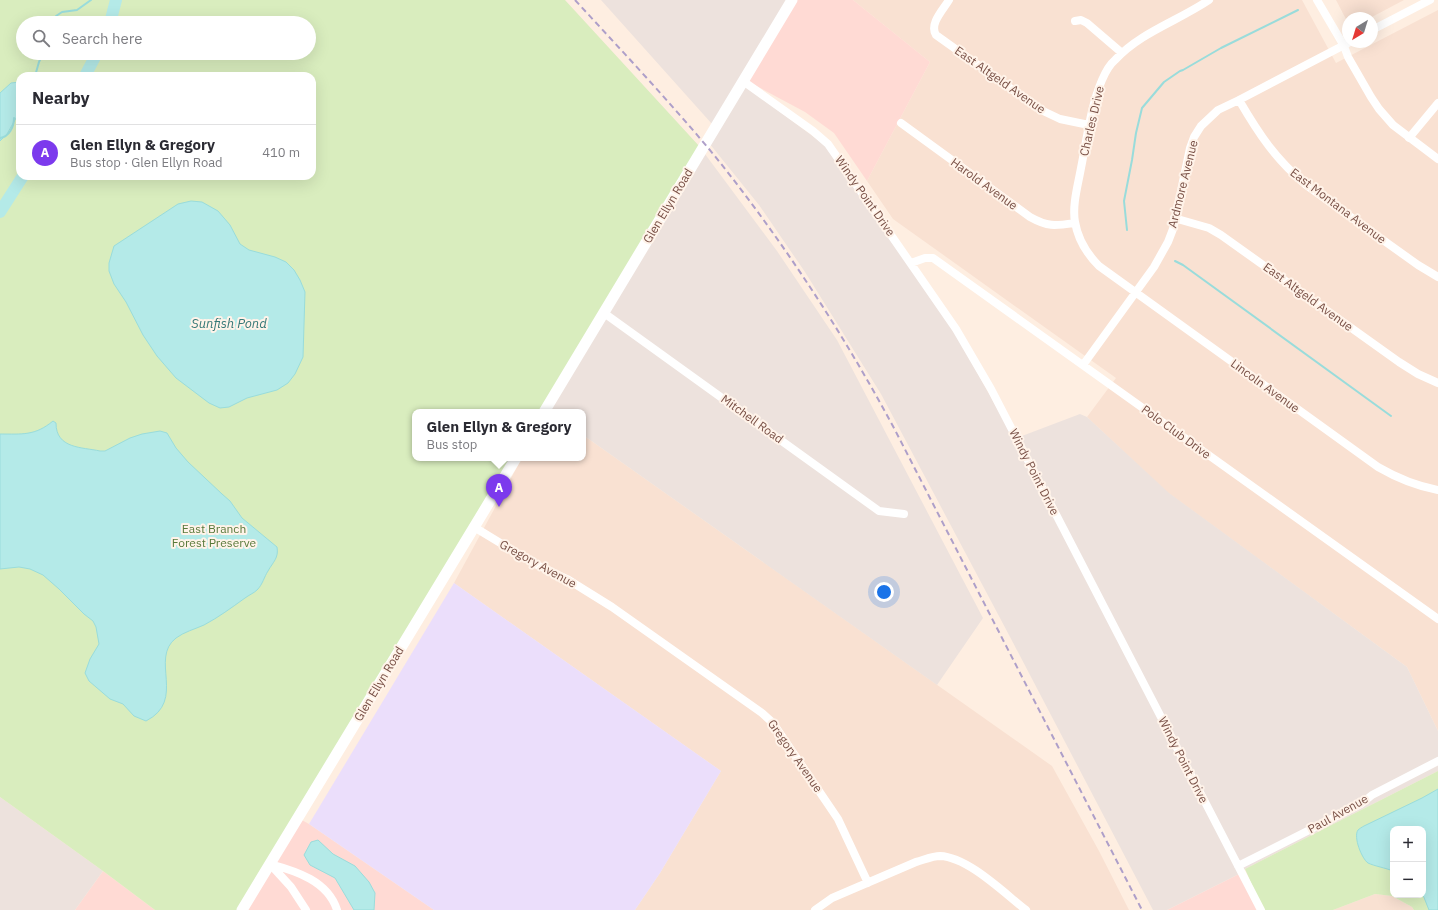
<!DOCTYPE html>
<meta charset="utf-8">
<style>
:root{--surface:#fff;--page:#f7f7f7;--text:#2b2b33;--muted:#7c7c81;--line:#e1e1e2;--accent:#7c3aed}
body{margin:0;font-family:"IBM Plex Sans",sans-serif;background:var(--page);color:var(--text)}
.controls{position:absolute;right:12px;bottom:12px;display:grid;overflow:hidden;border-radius:8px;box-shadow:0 4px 16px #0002}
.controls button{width:36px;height:36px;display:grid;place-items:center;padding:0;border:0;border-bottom:1px solid var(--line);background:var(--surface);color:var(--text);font:20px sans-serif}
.compass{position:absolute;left:1342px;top:12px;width:36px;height:36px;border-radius:50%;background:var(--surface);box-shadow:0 4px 16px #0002;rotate:218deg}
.you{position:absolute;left:884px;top:592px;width:14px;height:14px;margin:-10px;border:3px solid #fff;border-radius:50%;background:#1a73e8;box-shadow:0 0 0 6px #1a73e833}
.badge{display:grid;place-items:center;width:26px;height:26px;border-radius:50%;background:var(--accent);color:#fff;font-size:13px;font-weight:700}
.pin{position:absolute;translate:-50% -33px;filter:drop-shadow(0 1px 2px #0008)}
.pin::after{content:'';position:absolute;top:21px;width:14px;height:12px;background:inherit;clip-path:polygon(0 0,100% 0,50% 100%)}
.popup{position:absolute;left:412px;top:409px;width:174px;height:52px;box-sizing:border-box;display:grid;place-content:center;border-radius:8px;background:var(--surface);filter:drop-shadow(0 1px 3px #0005);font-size:13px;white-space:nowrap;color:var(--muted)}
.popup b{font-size:15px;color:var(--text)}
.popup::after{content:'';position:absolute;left:50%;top:100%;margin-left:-8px;border:8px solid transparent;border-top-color:var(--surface)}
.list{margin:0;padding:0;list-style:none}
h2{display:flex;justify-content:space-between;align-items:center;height:52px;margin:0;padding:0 16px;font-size:17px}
h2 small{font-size:13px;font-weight:400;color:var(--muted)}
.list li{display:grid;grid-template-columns:26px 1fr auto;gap:12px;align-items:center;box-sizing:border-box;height:56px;padding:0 16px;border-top:1px solid var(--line)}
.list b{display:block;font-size:15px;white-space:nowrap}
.list p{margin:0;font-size:13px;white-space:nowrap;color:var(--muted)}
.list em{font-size:13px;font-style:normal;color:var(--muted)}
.icon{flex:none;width:22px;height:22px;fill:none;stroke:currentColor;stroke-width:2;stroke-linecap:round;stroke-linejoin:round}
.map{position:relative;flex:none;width:1438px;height:910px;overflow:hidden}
.search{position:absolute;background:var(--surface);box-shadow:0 4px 16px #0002;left:16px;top:16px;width:300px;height:44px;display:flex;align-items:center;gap:10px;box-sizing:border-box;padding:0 14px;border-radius:22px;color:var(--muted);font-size:15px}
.panel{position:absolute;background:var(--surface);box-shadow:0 4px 16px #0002;left:16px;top:72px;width:300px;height:108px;border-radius:12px}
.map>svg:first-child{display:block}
</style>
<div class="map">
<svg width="1438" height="910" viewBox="0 0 1438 910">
<rect width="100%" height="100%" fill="#feeee1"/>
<path fill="#f9e1d2" d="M853,0H1302L1336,63L1438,10V731L1407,667L1167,492L1087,417L1116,378L893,219L867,181L930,62Z
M1336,0H1404L1370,18H1348V23Z
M583,435L1052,766L1099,851L1129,910H635L660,873L721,771L454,583L522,458H583Z
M1375,894L1392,896L1412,907L1414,910H1333Z"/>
<path fill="#ffdad4" d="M795,0H853L930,62L867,181L834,133L805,112L747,81Z
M300,819L309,824L434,910H245Z
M103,871L155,910H75Z
M1239,874L1258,910H1167Z"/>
<path fill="#ede2dd" d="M601,0H788L712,124Z
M744,85L826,146L953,329L1014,439L1080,414L1087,417L1169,493L1407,667L1438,731V771L1245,869L1239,874L1167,910H1153L1009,635L881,394L805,272L759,205L709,143Z
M705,154L777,251L837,340L983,618L937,685L583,435V412H551L548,410Z
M0,797L103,871L75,910H0Z"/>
<path fill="#ebdefb" d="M454,583L721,771L660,873L635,910H434L309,824Z"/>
<path fill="#d9edbe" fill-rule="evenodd" d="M0,0H565L700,147L541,412H415V458H513L240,910H155L103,871L0,797ZM23,23H309V53H23ZM20,76H312V176H20Z
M1438,771V910H1414L1412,907L1392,896L1375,894L1333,910H1263L1245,869ZM1393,829H1423V895H1393Z"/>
<path fill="#b4eae8" stroke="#99dcdb" d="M20,82V111L7,134L0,141V93L11,83Z
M191,201L202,202L218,211L230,225L240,244L249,250L275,257L286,262L294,270L300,280L305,292L303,357L295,374L288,383L277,390L247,398L229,407L220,408L209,403L176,378L157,356L143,335L126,302L114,284L109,271V263L114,246L178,204Z
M53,421L56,423C56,449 82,447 100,451H105L130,438L142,434L160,431L167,433L176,448L188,462L222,494L230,501L242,518L277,547C279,558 273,562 268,571C264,577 263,584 257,590C254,593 249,595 245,598C231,608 219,617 204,625C195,629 184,632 176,638C149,659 187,700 146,721L134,716L123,704L110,699L89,681L85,673L90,659L99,644L96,627L93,621L84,614L59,589L43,575L30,569L19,567L0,569V434C22,434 35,436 53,421Z
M1438,789V910H1429L1423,895V829H1393V871C1386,868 1374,866 1368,863C1362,859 1353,837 1358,830C1359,829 1362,827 1364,826L1422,798Z
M318,840L333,854L355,866L369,882L375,893L374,910H354L335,878L310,865L304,855L311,842Z"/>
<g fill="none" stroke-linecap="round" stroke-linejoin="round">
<path stroke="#99dcdb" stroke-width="2" d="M51,23L56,16L62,12L77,10L91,0
M35,76L39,62L43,53
M0,138C9,137 14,127 14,118
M1127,230L1124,201L1132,160L1136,133L1142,108L1164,82L1180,71L1183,70L1221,48L1298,10
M1175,261L1183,265L1391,416"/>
<path stroke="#b4eae8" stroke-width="12" d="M110,23L116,0
M85,76L97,53
M0,212L23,176"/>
<path stroke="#fff" stroke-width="8" d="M949,0C943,10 929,24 936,35L1041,110L1060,119L1089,125
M1209,0C1178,21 1141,32 1115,60C1109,65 1105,73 1102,80C1090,108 1087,139 1081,168C1078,185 1072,205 1075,222C1078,240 1087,254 1099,266L1378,467C1397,478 1416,486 1438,490
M1317,0L1344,46L1348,57L1371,97L1379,109L1393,125L1438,159
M1075,21L1081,20L1087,23L1122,53
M1372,30L1430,0
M743,81L813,131L828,144L956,329L991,389L1261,910
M1239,100C1260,136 1275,158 1306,185L1418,265L1438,277
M901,123L1030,217C1048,227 1054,226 1075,223
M1409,138L1438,103
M1174,218L1209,228L1221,235L1399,362L1418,374L1438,383
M911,263L925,258H933L1438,619
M604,313L879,511L904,514
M1083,365L1154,267L1168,242L1173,229L1190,148L1194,137L1201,126L1218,110L1239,100L1350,42
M474,527L535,564L567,579L612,607L762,713L773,723L838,819L868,883
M270,864C296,871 328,881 337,910
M270,864L291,887L306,910
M1238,866L1361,804L1372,795L1438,761
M815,910L832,898L916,862C924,860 932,856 940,856C968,857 1004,893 1026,910"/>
<path stroke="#fff" stroke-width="11" d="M544,412L792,0
M242,910L516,458"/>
<path stroke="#ae9fc9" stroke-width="2" stroke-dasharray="6 4" stroke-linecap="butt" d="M575,0C622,51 670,102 714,155C783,241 843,333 895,430L1142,910"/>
</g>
<g text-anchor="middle" stroke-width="4" stroke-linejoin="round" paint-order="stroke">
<g font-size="12" fill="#784f45" stroke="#fff3e9">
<text transform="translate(1000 80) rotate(35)" y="4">East Altgeld Avenue</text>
<text transform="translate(1092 121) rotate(-77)" y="4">Charles Drive</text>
<text transform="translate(984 184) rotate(36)" y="4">Harold Avenue</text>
<text transform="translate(1183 184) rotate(-76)" y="4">Ardmore Avenue</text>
<text transform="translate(865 196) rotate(55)" y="4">Windy Point Drive</text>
<text transform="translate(668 206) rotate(-59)" y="4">Glen Ellyn Road</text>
<text transform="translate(1338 206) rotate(37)" y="4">East Montana Avenue</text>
<text transform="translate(1308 297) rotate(36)" y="4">East Altgeld Avenue</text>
<text transform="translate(1265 386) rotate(36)" y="4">Lincoln Avenue</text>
<text transform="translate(752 419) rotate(36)" y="4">Mitchell Road</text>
<text transform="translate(1176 432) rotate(36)" y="4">Polo Club Drive</text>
<text transform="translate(1034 472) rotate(63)" y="4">Windy Point Drive</text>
<text transform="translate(538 564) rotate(29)" y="4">Gregory Avenue</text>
<text transform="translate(379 684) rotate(-59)" y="4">Glen Ellyn Road</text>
<text transform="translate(795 756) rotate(55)" y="4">Gregory Avenue</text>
<text transform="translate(1183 760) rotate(63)" y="4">Windy Point Drive</text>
<text transform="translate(1338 814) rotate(-29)" y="4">Paul Avenue</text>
</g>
<g font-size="12" fill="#58793a" stroke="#fff3e9">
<text x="214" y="533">East Branch<tspan x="214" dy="14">Forest Preserve</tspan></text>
</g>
<g font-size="13" font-style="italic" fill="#357877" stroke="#fff3e9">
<text x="229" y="328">Sunfish Pond</text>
</g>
</g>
</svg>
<div class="controls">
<button>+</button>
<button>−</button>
</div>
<svg class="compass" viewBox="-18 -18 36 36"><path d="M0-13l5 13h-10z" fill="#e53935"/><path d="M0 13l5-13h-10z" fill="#7c7c81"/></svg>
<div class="you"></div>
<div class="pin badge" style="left:499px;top:507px">A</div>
<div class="popup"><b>Glen Ellyn &amp; Gregory</b>Bus stop</div>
<div class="search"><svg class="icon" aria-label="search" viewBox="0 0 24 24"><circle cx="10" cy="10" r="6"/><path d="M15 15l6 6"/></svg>Search here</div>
<section class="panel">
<h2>Nearby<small></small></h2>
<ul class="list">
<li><span class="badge">A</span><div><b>Glen Ellyn &amp; Gregory</b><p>Bus stop · Glen Ellyn Road</p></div><em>410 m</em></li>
</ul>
</section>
</div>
